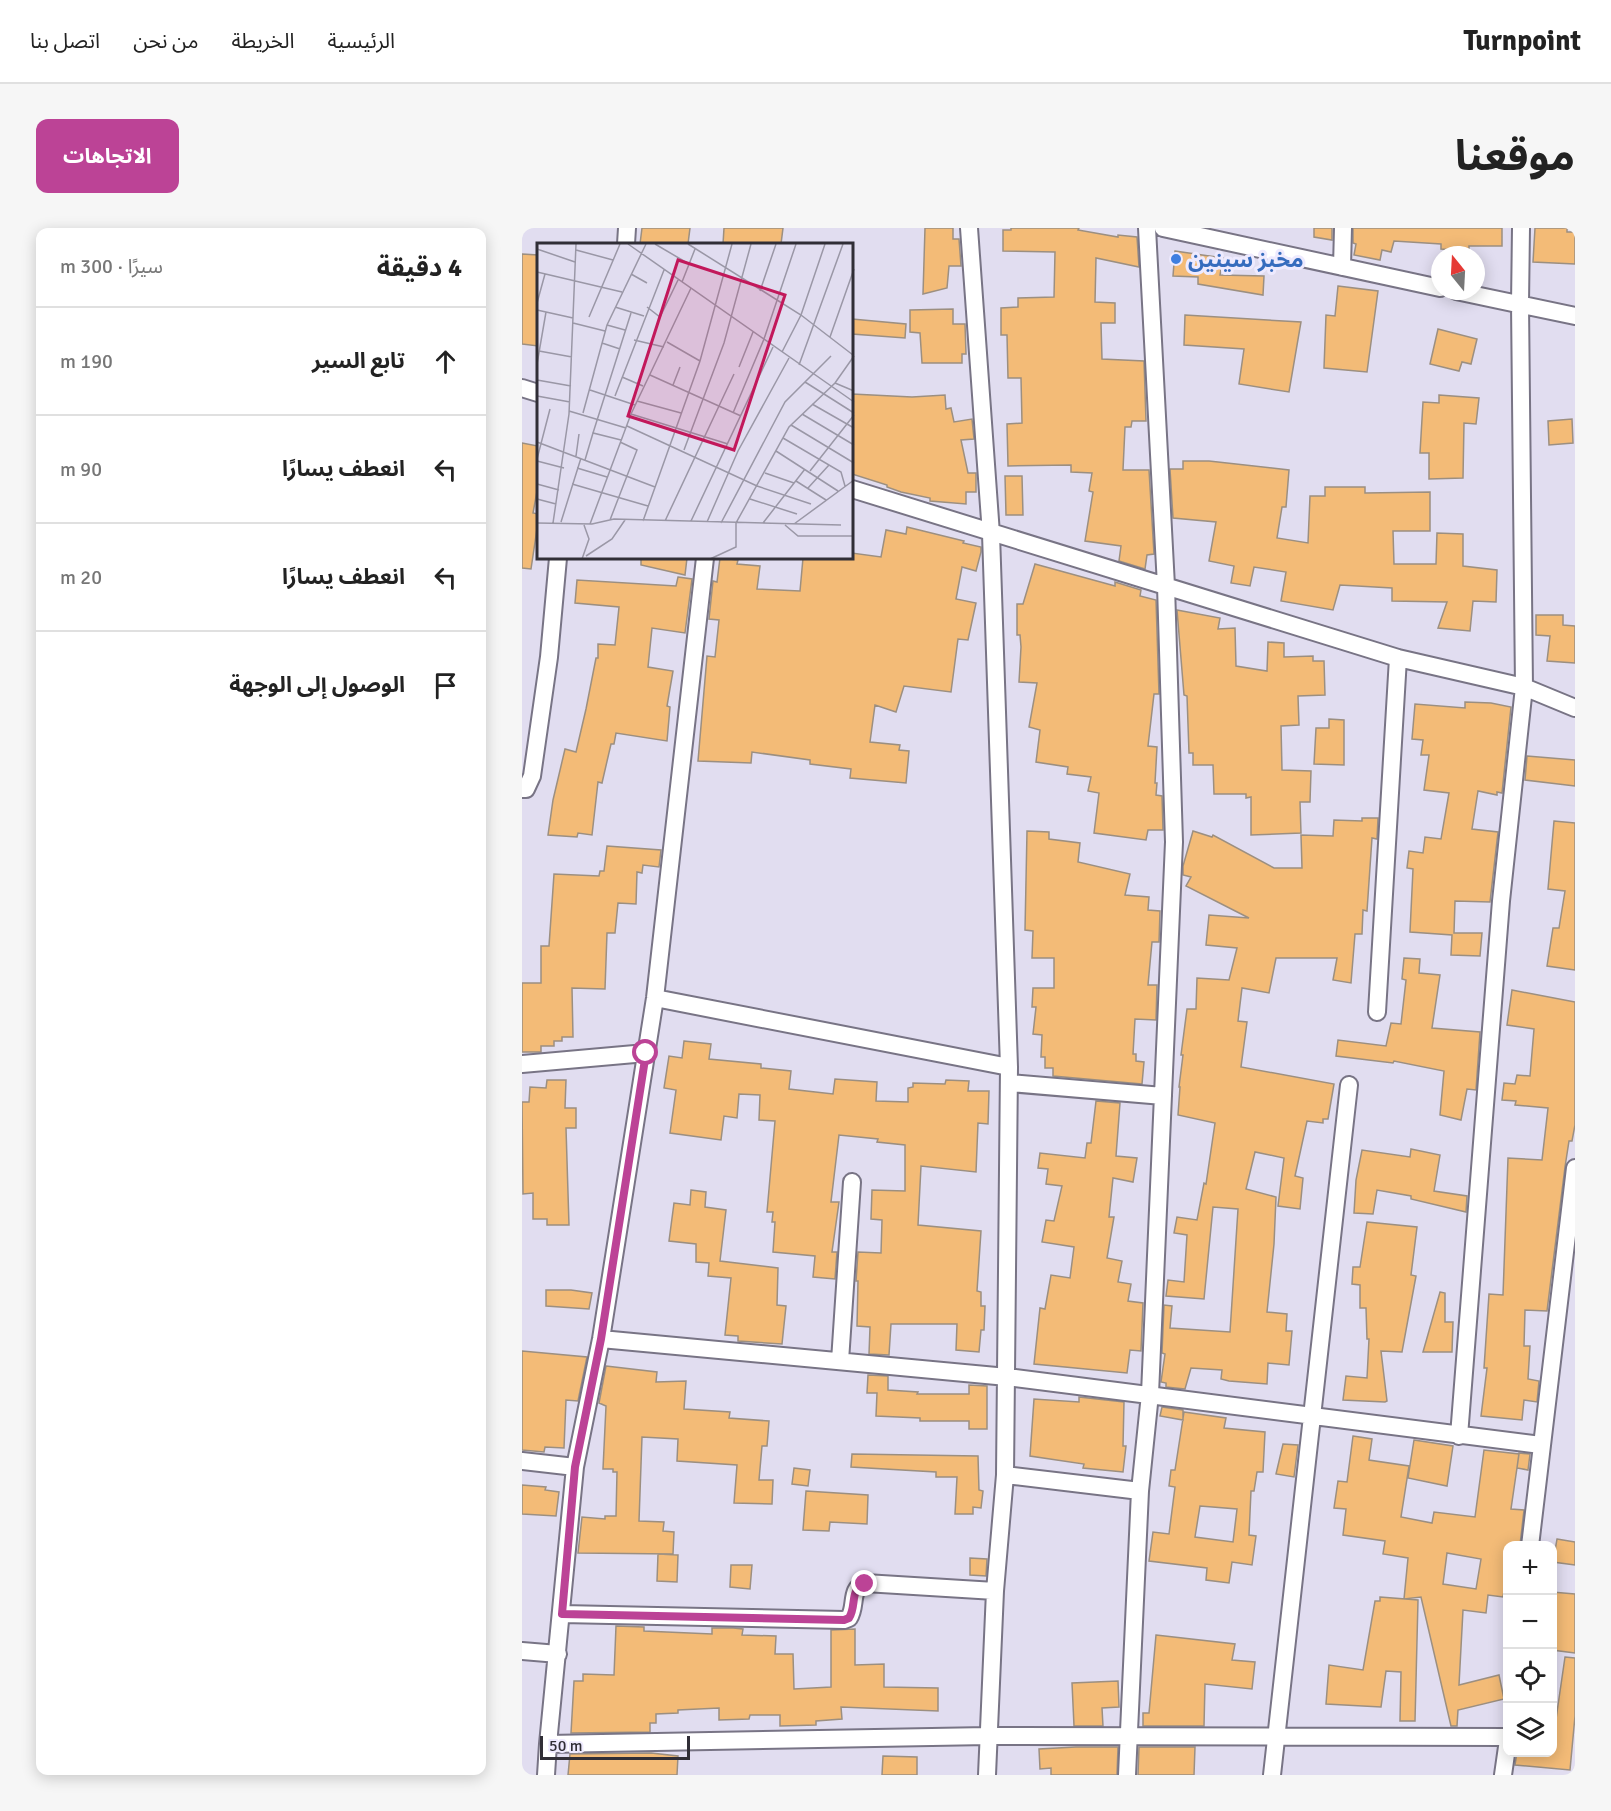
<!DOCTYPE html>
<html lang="ar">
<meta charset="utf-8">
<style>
:root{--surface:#fff;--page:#f6f6f6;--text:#222;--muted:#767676;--line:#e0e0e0;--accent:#bc4396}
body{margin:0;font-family:Signika,"Noto Sans Arabic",sans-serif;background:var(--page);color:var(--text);direction:rtl}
.controls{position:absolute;right:18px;bottom:18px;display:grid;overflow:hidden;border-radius:12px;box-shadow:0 3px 15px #0003}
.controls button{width:54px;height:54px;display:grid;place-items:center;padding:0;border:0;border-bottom:2px solid var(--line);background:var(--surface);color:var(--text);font:30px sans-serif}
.compass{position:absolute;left:909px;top:18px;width:54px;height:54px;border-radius:50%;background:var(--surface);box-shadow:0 3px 15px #0003;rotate:342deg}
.scale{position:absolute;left:18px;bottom:15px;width:150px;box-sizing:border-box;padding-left:6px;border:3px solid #302e36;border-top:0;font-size:16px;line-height:21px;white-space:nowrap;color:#302e36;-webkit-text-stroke:4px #eeeafe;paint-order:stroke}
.stop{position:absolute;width:18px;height:18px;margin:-14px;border:4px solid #bc4396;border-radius:50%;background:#fff}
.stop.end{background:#bc4396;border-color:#fff;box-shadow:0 2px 6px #0008}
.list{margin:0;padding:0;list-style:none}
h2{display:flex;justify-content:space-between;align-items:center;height:78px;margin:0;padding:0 24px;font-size:26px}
h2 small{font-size:20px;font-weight:400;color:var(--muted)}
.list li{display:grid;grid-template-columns:39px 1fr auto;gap:18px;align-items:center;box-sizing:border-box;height:108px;padding:0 24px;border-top:2px solid var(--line)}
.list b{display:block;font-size:22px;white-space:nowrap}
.list em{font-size:20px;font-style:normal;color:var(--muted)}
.icon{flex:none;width:33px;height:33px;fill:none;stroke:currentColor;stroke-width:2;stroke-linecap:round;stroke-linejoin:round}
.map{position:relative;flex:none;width:1053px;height:1547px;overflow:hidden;direction:ltr;border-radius:12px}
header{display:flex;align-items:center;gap:36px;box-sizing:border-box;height:84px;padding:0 30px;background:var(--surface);border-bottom:2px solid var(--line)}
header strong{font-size:28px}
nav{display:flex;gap:33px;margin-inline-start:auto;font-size:21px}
.intro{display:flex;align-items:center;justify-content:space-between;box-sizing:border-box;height:144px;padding:0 36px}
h1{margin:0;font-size:42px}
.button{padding:15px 27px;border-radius:12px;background:var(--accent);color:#fff;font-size:21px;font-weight:700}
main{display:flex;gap:36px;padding:0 36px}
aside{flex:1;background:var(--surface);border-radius:12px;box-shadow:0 3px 15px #0003}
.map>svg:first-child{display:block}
</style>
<header>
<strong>Turnpoint</strong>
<nav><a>الرئيسية</a><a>الخريطة</a><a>من نحن</a><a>اتصل بنا</a></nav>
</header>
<div class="intro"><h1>موقعنا</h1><a class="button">الاتجاهات</a></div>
<main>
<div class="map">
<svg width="1053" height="1547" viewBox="0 0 1053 1547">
<rect width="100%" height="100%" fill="#e1ddf0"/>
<path fill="#f3bb77" stroke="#9c8f80" stroke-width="1.5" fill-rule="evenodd" d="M120,0H168L166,16H118Z
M202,0H261L259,16H201Z
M403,0H431V11H437L439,38H427L425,60L401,66Z
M489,0H557L556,2L596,9V7L615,9L617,39L574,30L573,74L593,75V95H579L580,131L622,133L624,193H610L609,199H603L601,242H627L632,326L625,327L623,341L597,333L599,318L563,313L571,264L567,263L570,245L549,244V237L486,238L485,196L500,195L499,150H486L485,107H479V80L496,79V70L532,69L533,24L481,23V2H489Z
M792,0H810V12L792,9Z
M831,0H980V18H947V22H932L919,21V16L872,13L869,24L860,22L858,32L832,27L834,16L831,15Z
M1013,0H1045V4H1053V36L1011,34Z
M653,23L701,30L698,47L742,48L741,67L676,56V49L651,48Z
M0,26L16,27V118L0,116Z
M816,58L856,63L845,144L802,140L804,87L813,88Z
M431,81V96H443L444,126H440V135H400L398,105L388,104V82Z
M663,87L779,94L767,164L717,156L722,121L662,117Z
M330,91L384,96L383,110L330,106Z
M916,101L955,111L949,136L940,134L937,143L908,136Z
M330,166L390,169L423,167L424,181L429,180L432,194L450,191L452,211L439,212L446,245H454V264H444V276L408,273V270L379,264L365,259V257L330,246Z
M917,167L957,170L954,196L942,195L941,250L907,251V225H898L901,174L917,175Z
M1050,191L1051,215L1027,217L1026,193Z
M0,215L16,218V258L11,285L16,286V294L9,341L0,340Z
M661,233H687L767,242L764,279H760L755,310L786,315L788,268H803V259H843V265L908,264V303H871L872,336H914L915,305L941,306V338L975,342L974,374L951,373L948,403L916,400L925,374L870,373V360L818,357L811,382L759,373L764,344L732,339L728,358L709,355L712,338L687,333L694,294L651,290L648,241H661Z
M483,248H500L501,287H484Z
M385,299L442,313L441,315L459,319V324L454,343L440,339L434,371L454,375L446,412L436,411L429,464L382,458L374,484L353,477L348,514L378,517L377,522L387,523L384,555L328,550L329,541L288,536V532L230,524L229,535L176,533L185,428L193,429L197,392L187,391L191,353L195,354L198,330L216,332L215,336L238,338L235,361L278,363L281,330H330V325L359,329L364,302L384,306Z
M119,330H165L163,347L119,337Z
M513,336L593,358V354L619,362L618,368L634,372L637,466H632L626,518L635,519L633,555H635L634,567L640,568L641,602H626L624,612L572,605L577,565L566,563L569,549L545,546L546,539L514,534L518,502L507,499L515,455L497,454L499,419L498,407H495V376H501Z
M156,349L170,351L163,405L130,400L126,439L151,443L145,478L148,479L145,513L94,505L92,516H89L80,555L76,554L70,607L56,605L55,609L26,607L31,572L43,521L54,524L64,481L74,430H76V416L93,417L97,379L53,375L55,352L154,358Z
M655,382L698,390L696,401L713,400L714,438L745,443L746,414L762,415V429L791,428V433H802L803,467L776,468L777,497L759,498L760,542L789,543L788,574H778L779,605L729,607V569L724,570V566H692L691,537H671V525H667L665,468L662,467Z
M1014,387H1041V397L1053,398V435L1025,433L1028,408L1014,407Z
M943,474L969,475L989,479L980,565L975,564V567L956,563L950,601L976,604L968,674L933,673L932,705H960L958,728L929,727L930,707L888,704L891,641L885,640L887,623L901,625L903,609L919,611L927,565L902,562L907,527H899L901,512L890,511L893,476L943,480Z
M807,491L822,492V537L792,536L794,500H807Z
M1005,528L1053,532V558L1003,552Z
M840,590H856L855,611L850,610L845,683L841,682L840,706H833L829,755L811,752L815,730H754L747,765L720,760L716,793L725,794L719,839L812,856L806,891H801V895L785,893L773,948L781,950L778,981L756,978L762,930L733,924L724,961L754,969L752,1016L745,1084L765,1086L764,1103H770L767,1137L746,1135L745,1156L707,1153L699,1151L700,1142L669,1140L663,1161L644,1159V1155L639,1154L643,1126L640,1125L642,1077L650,1078L648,1100L708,1104L716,981L691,979L682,1071L644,1068L646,1052L662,1054L665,1007L652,1005L655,989L675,992L682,955L684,956L693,895L656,887L658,859H657L661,827H659L665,781H674L675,750L707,752L715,720L684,717L687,687L727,690L664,658L669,649L661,647V638L671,603L690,609L691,607L752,640H780L779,607L811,608L812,592L840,593Z
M1032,593L1053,595V742L1025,738L1031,700H1037L1043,663L1026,661Z
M505,603L527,604V611L558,615L556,634L608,646L603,667L627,669L626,682L638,683L637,714H630L626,757H635L634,792L613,791L611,826H614V833L622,834L620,856L531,848V840H523V829H519L520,807L511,806L514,779H510L511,760H532V730H510L511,703L503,702Z
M85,618L139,622L137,639L121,637L120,645L115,644L114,676L96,675L93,705H85L83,761L50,760L51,809H40V813H32V818H19V824H0V755H19V718H27L32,646L77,648L78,643H82Z
M882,730L898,731L897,745L918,747L910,800L958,804L954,862L945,861L939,892L918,887L922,843L872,833L871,835L814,828L816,812L864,818L869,795L879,796L884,752L880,751Z
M990,762L1053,774V897L1050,913H1047L1043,939L1025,1083L1003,1082L1002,1118H1008L1006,1151L1017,1153L1015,1174L1002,1172L1000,1192L959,1188L965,1140H962L967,1066L981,1067L986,930L1020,932L1026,880L993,877L994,873L980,872L982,855L993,856L995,847L1008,848L1012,801L985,797Z
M162,813L189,816L187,831L239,836V840L269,843L267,861L311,866L313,851L355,854L354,873L386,874V860L391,859V855L423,856L424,852L447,853L446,863H467L466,896L456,895L454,944L399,938L396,997L459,1003L455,1063L459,1064V1078H463L462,1102H459L457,1124L434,1122L435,1096H369L367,1127L347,1126L348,1099L335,1098L336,1053H334L336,1024L359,1025L360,992L349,991L350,962L383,963V917L355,914L356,911L317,907L309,974H317L310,1024H315L313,1051L291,1049L293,1028L251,1024L253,994H250L251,984H245L253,893L237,892L238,867L217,866L215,890L202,888L199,912L148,905L154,862L142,860L147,828L160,830Z
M25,852H44L43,880H54V900H44L47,997H25V991H11V965L1,966L0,874H7L8,859L24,860Z
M574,873L598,875L594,928L615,930L611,954L591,950L587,989H592L585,1030L600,1033L596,1054L609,1056L606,1073L621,1075L619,1123L608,1122L605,1145L512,1136L518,1080L523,1081L529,1047L548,1050L552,1019L520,1014L524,992L532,993L540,958L524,956L526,941L516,940L518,925L563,930L565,915H569Z
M889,921L918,927L912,963L945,968L944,984L889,971V968L855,962L851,986L832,985L834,952L840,922L888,929Z
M169,962L184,964L183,979L204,982L198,1033L256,1040L255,1077L264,1078L260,1116L216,1113V1108L203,1107L209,1050L186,1048L187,1035L174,1034V1016L147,1013L152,975L168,977Z
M845,994L895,999L889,1047L894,1048L880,1124L859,1123L865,1173L863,1174L821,1172L824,1148L845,1150L847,1111H845L844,1080H838V1057L830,1056L831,1039H838Z
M24,1062H49L70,1065L67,1081L24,1078Z
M918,1064L923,1065V1094H931L930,1124H901Z
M0,1123L65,1129L56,1173L44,1172L42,1220L23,1219L22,1224L0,1222Z
M84,1138L135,1144L134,1154L164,1153L162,1181L208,1184L207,1190L247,1193L245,1218H240L237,1252H251L250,1276L212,1275L215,1237L155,1233L156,1211L120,1209L117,1293L142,1294L141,1303L152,1304L151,1326L56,1325L60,1289L83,1291V1288H94L95,1244H91V1241H81L84,1178L77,1175Z
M346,1147L366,1148V1162L396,1164L395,1166H447V1157L465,1158V1201H447V1193H398V1190L354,1188L355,1165H345Z
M557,1169L602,1174L601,1218H604L601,1244L561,1240L562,1236L508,1228L512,1171L557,1174Z
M640,1179L661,1182V1192L638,1188Z
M662,1184L704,1190L702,1200L743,1204L741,1244H735L732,1263H729L727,1307L734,1308L730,1337L710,1334L707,1355L684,1352L685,1340L627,1333L631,1304L647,1306L653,1259L647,1258L649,1242H653ZM678,1278L715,1281L711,1314L673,1309Z
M831,1208L850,1211L847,1232L887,1238L879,1289L910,1295L912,1284L953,1289L962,1222L997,1226L989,1281L1002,1282L998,1317H986V1341L981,1369L966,1367L964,1385L941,1382L937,1457L977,1447L982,1471L936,1482L935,1498H929L899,1369L882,1371L886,1330L861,1326L863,1313L821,1307L824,1281L812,1280L816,1253L825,1254ZM925,1325L959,1331L954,1361L921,1356Z
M892,1212L931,1218L925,1258L886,1250Z
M761,1216L776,1217L772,1249L754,1246Z
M997,1225L1008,1226L1006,1242L995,1240Z
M330,1226L456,1228L457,1262L461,1263L459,1280L451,1279V1286H433L435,1249H414V1244L329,1239Z
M272,1240L288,1242L286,1258L270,1256Z
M0,1257L24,1259L23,1262L37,1264L34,1288L0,1286Z
M284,1263L346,1267L345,1296L308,1294L307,1303L281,1302Z
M1035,1311L1053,1314V1337L1031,1334Z
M136,1326L156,1327L155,1354L135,1353Z
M448,1330L465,1331L464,1348L448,1347Z
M209,1337H230L228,1361L208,1359Z
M1030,1364L1053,1366V1425L1030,1422Z
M858,1369L896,1372L893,1493H878L879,1444L864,1443L859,1479L804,1476L807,1437L841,1442L853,1373H858Z
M94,1398L122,1399V1403L190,1406V1400H211L221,1401L220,1407L254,1408L253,1426H271L272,1461L309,1459V1402L333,1401V1437L362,1436V1459L416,1460V1483L319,1479L320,1491L294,1493V1497L258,1498V1487H228L227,1491L197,1492V1480L156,1482V1485L134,1486V1495H128V1504L49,1505L52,1453H61V1446L92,1447Z
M634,1407L713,1416L710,1432L733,1434L730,1461L683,1456L682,1498H621V1485H627Z
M1043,1429L1053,1430V1488L1048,1542L993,1537L995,1524H1030V1498H1032L1034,1491Z
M596,1453L597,1479L580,1480L581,1498H552L550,1455Z
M554,1519H596L595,1547H529V1540L518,1541L517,1521Z
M617,1519H673L672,1547H616Z
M129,1525L156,1528L155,1547H46L48,1526Z
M361,1528L395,1529V1547H360Z"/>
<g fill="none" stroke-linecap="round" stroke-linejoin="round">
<defs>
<path id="street" d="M447,0L469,306L487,839L483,1247L473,1363L465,1547
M641,0L918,60
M104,16L105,0
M820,39L821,0
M934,63L1053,88
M0,160L16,165
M330,261L876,430L1002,459L1053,480
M0,561H4L10,548L27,429L36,330
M133,770L487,839
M855,784L876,430
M0,836L124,825
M487,855L641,868
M79,1111L485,1149L1019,1217
M318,1133L330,954
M937,1208L979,673L1002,459L998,76L999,0
M0,1233L53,1239
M483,1247L618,1263
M1008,1318L1053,940
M40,1386L322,1392L327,1390C335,1378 327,1361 343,1355L473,1363
M0,1423L36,1426
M26,1516L466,1508L986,1509
M24,1547L26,1516L53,1239L79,1111L133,770L183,330
M605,1547L618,1263L628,1166L652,614L644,358L625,0
M750,1547L827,857
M981,1547L986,1512"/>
</defs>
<use href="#street" stroke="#787485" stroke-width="20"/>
<use href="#street" stroke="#fff" stroke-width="16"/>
</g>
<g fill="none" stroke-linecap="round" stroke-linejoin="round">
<path stroke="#bc4396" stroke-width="8" d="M124,825L79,1111L53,1239L40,1386L322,1392L327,1390C335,1378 327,1361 343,1356"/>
</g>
<circle fill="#3f7fe0" stroke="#eeeafe" stroke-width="2" cx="654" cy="31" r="6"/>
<g text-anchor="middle" stroke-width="6" stroke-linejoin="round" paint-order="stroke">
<g font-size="22" font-weight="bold" fill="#366cbe" stroke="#eeeafe" text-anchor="start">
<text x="666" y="39">مخبز سينين</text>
</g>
</g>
<g transform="translate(15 15)">
<rect width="316" height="316" fill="#e1ddf0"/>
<path fill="none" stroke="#9a97a6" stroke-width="1.5" d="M91,1L317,159M118,1L152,21M151,1L264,72L316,112M0,6L38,19M39,7L76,17M0,29L85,49M94,31L110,40M145,39L158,6M223,48L239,1M0,60L8,31M78,64L107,73M110,64L123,74L141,37M0,67L36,75M52,74L83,1M36,80L68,88M70,82L88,87M293,94L317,26M97,97L127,104M130,99L163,118M65,100L83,106M2,108L35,114M245,109L264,72L288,1M0,121L9,69M262,122L306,1M202,124L216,89M113,132L204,173M85,134L106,143M0,137L34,143M268,139L317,170M298,140L317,148M136,142L143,124M53,147L98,162M0,153L33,159M78,153L127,27M100,158L144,170M275,161L317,185M32,168L89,185M46,170L70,82L109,1M196,170L227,96L259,1M94,171L191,201M265,171L317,202M254,182L317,220M90,183L220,243L274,261M56,190L94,70M246,195L304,229L308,243M0,199L118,244M147,207L187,100L214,1M239,208L301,248M39,213L42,191M0,216L13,166M48,217L56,190L84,197M0,218L27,225M40,225L70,234M273,228L317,172M228,230L257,240M259,238L289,257M0,241L22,247M35,241L111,263M271,245L292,222M0,256L19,261M213,256L260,271M73,277L100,207L83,199M106,278L163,118L195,1M128,278L197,131M154,278L236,104M24,279L44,215M170,279L201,208L252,115M0,280L55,281L77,276L304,282M16,280L32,171L39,1M184,280L248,159L294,113M226,280L268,226M53,281L94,171L154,45M257,281L317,237M248,282L261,293H317M49,313L75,296L88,277M45,316L52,296L47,282M100,316H120M173,316L199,304V280L252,184L298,140L317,113"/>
<path fill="#c2185b" fill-opacity="0.15" stroke="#c2185b" stroke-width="3" d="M141,17L248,52L197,207L91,173Z"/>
<rect width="316" height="316" fill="none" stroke="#302e36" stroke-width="3"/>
</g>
</svg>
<div class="controls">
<button>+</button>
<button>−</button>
<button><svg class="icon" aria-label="locate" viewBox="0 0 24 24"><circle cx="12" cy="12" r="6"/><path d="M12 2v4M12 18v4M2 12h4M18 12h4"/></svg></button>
<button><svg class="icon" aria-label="layers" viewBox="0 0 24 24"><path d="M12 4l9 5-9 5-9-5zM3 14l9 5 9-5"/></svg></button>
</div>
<svg class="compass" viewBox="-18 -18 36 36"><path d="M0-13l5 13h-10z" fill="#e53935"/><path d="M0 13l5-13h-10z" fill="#767676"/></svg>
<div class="scale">50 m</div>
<div class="stop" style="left:124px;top:825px"></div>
<div class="stop end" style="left:343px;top:1356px"></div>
</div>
<aside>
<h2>4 دقيقة<small>سيرًا · 300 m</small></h2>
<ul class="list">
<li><svg class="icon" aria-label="ahead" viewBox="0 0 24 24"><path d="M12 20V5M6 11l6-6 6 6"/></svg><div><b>تابع السير</b></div><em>190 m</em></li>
<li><svg class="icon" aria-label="left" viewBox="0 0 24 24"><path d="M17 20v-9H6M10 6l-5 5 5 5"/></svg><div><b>انعطف يسارًا</b></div><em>90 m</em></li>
<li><svg class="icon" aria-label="left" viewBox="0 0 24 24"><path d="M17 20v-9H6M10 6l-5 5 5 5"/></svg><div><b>انعطف يسارًا</b></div><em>20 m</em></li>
<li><svg class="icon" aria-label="arrive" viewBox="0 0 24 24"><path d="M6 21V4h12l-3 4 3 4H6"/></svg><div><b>الوصول إلى الوجهة</b></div></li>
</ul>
</aside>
</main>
